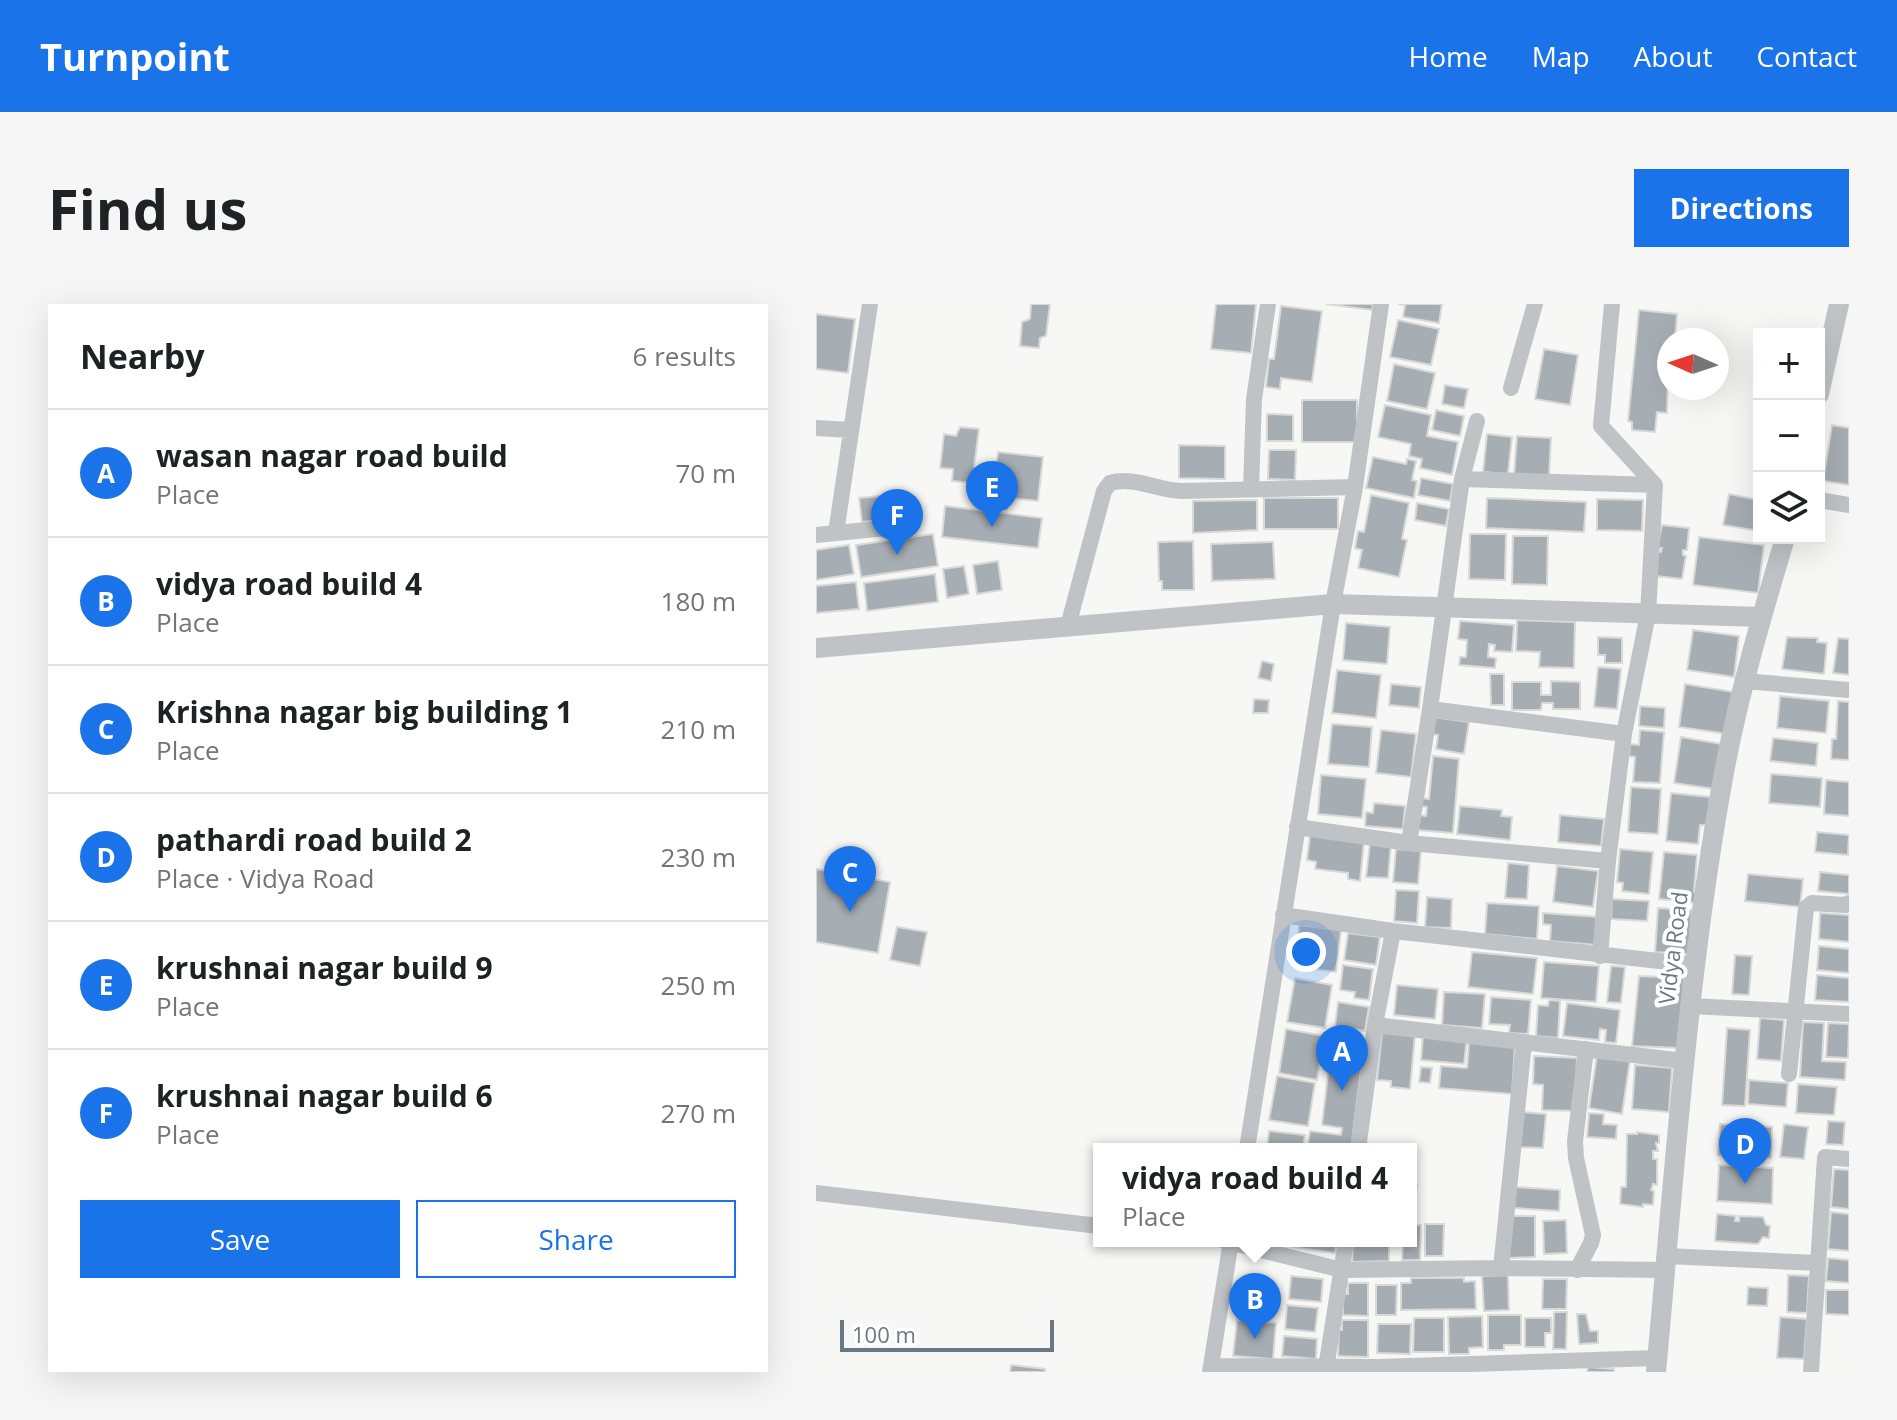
<!DOCTYPE html>
<meta charset="utf-8">
<style>
:root{--surface:#fff;--page:#f6f6f6;--text:#202124;--muted:#757577;--line:#e0e0e0;--accent:#1a73e8}
body{margin:0;font-family:"Open Sans",sans-serif;background:var(--page);color:var(--text)}
.controls{position:absolute;right:24px;top:24px;display:grid;overflow:hidden;border-radius:0px;box-shadow:0 8px 32px #0002}
.controls button{width:72px;height:72px;display:grid;place-items:center;padding:0;border:0;border-bottom:2px solid var(--line);background:var(--surface);color:var(--text);font:40px sans-serif}
.compass{position:absolute;left:841px;top:24px;width:72px;height:72px;border-radius:50%;background:var(--surface);box-shadow:0 8px 32px #0002;rotate:273deg}
.scale{position:absolute;left:24px;bottom:20px;width:214px;box-sizing:border-box;padding-left:8px;border:4px solid #697983;border-top:0;font-size:22px;line-height:28px;white-space:nowrap;color:#697983;-webkit-text-stroke:6px #fff;paint-order:stroke}
.you{position:absolute;left:490px;top:648px;width:28px;height:28px;margin:-20px;border:6px solid #fff;border-radius:50%;background:#1a73e8;box-shadow:0 0 0 12px #1a73e833}
.badge{display:grid;place-items:center;width:52px;height:52px;border-radius:50%;background:var(--accent);color:#fff;font-size:26px;font-weight:700}
.pin{position:absolute;translate:-50% -66px;filter:drop-shadow(0 2px 4px #0008)}
.pin::after{content:'';position:absolute;top:42px;width:28px;height:24px;background:inherit;clip-path:polygon(0 0,100% 0,50% 100%)}
.popup{position:absolute;left:277px;top:839px;width:324px;height:104px;box-sizing:border-box;display:grid;place-content:center;border-radius:0px;background:var(--surface);filter:drop-shadow(0 2px 6px #0005);font-size:26px;white-space:nowrap;color:var(--muted)}
.popup b{font-size:30px;color:var(--text)}
.popup::after{content:'';position:absolute;left:50%;top:100%;margin-left:-16px;border:16px solid transparent;border-top-color:var(--surface)}
.list{margin:0;padding:0;list-style:none}
h2{display:flex;justify-content:space-between;align-items:center;height:104px;margin:0;padding:0 32px;font-size:34px}
h2 small{font-size:26px;font-weight:400;color:var(--muted)}
.list li{display:grid;grid-template-columns:52px 1fr auto;gap:24px;align-items:center;box-sizing:border-box;height:128px;padding:0 32px;border-top:2px solid var(--line)}
.list b{display:block;font-size:30px;white-space:nowrap}
.list p{margin:0;font-size:26px;white-space:nowrap;color:var(--muted)}
.list em{font-size:26px;font-style:normal;color:var(--muted)}
.actions{display:flex;gap:16px;padding:24px 32px}
.actions a{flex:1;padding:18px 0;border:2px solid var(--accent);border-radius:0px;text-align:center;font-size:28px;color:var(--accent)}
.actions .main{background:var(--accent);color:#fff}
.icon{flex:none;width:44px;height:44px;fill:none;stroke:currentColor;stroke-width:2;stroke-linecap:round;stroke-linejoin:round}
.map{position:relative;flex:none;width:1033px;height:1068px;overflow:hidden;border-radius:0px}
header{display:flex;align-items:center;gap:48px;box-sizing:border-box;height:112px;padding:0 40px;background:var(--accent);color:#fff}
header strong{font-size:38px}
nav{display:flex;gap:44px;margin-inline-start:auto;font-size:28px}
.intro{display:flex;align-items:center;justify-content:space-between;box-sizing:border-box;height:192px;padding:0 48px}
h1{margin:0;font-size:56px}
.button{padding:20px 36px;border-radius:0px;background:var(--accent);color:#fff;font-size:28px;font-weight:700}
main{display:flex;gap:48px;padding:0 48px}
aside{flex:1;background:var(--surface);border-radius:0px;box-shadow:0 8px 32px #0002}
.map>svg:first-child{display:block}
</style>
<header>
<strong>Turnpoint</strong>
<nav><a>Home</a><a>Map</a><a>About</a><a>Contact</a></nav>
</header>
<div class="intro"><h1>Find us</h1><a class="button">Directions</a></div>
<main>
<aside>
<h2>Nearby<small>6 results</small></h2>
<ul class="list">
<li><span class="badge">A</span><div><b>wasan nagar road build</b><p>Place</p></div><em>70 m</em></li>
<li><span class="badge">B</span><div><b>vidya road build 4</b><p>Place</p></div><em>180 m</em></li>
<li><span class="badge">C</span><div><b>Krishna nagar big building 1</b><p>Place</p></div><em>210 m</em></li>
<li><span class="badge">D</span><div><b>pathardi road build 2</b><p>Place · Vidya Road</p></div><em>230 m</em></li>
<li><span class="badge">E</span><div><b>krushnai nagar build 9</b><p>Place</p></div><em>250 m</em></li>
<li><span class="badge">F</span><div><b>krushnai nagar build 6</b><p>Place</p></div><em>270 m</em></li>
</ul>
<div class="actions"><a class="main">Save</a><a>Share</a></div>
</aside>
<div class="map">
<svg width="1033" height="1068" viewBox="0 0 1033 1068">
<rect width="100%" height="100%" fill="#f7f7f5"/>
<path fill="#a7aeb3" stroke="#d9d9d7" stroke-width="2" d="M215,0H234L230,32L224,34L223,44L204,42L206,18L214,15Z
M400,0H440L435,49L395,45Z
M510,0H557L556,6Z
M582,0H626L623,19L587,13L589,1Z
M465,2L506,7L496,78L465,74L464,85L450,83L453,55H458Z
M823,6L861,10L859,36H853L851,109L841,108L839,128L816,126V118L812,117Z
M0,10L39,15L32,69L0,65Z
M582,16L623,25L615,61L574,53Z
M728,45L762,51L754,101L719,95Z
M578,60L619,69L611,105L571,97Z
M629,81L652,85L648,104L626,100Z
M486,96H541V138H486Z
M569,101L615,111L611,132L642,138L636,171L604,164L606,155L593,152L595,140L562,133Z
M620,106L648,112L644,132L616,126Z
M451,110L477,111V137H451Z
M1016,121L1033,124V181L1007,177Z
M144,123L163,125L156,179L136,177L137,165L124,164L128,130L140,132Z
M671,130L696,133L692,170L667,168Z
M701,132L735,134L733,173L698,171Z
M363,141L409,142V175L363,174Z
M453,146H480L479,176L452,175Z
M182,148L227,153L222,197L192,194L191,205L175,203Z
M557,153L590,160L591,155L600,157L596,176L601,177L598,194L550,184Z
M605,174L637,180L634,197L602,191Z
M86,190L88,213L46,218L43,194Z
M913,190L943,196V227L907,221Z
M555,191L593,199L586,235L591,236L583,273L542,264L546,246L539,244L542,227L548,228Z
M448,194H522V225H448Z
M671,194L770,198L768,228L670,224Z
M781,195L827,196L826,227L781,226Z
M441,196V226L377,229V197Z
M601,199L633,205L630,222L599,216Z
M129,202L226,214L222,244L126,233Z
M846,221L873,224L871,246H867V251L870,252L866,275L840,272L841,248H845L846,244H841Z
M117,230L122,262L45,273L40,241Z
M654,230H690L689,276L653,275Z
M697,232H732L731,281L696,280Z
M883,233L948,241L942,289L877,281Z
M377,237L378,286H346V277H343L342,238Z
M457,238L459,275L396,277L395,240Z
M33,241L38,270L0,276V246Z
M182,257L186,286L161,290L157,261Z
M148,262L153,290L131,294L127,265Z
M119,270L122,298L51,307L48,279Z
M40,278L43,305L0,309V282Z
M701,316L759,318L758,364L723,363L724,348L700,347Z
M644,317L698,321L696,348L678,347L679,341L673,340L672,353L680,354L679,364L643,361L644,353H650L651,336L642,335Z
M530,319L574,323L571,360L527,356Z
M877,326L923,332L918,373L871,366Z
M782,333L806,334V359H789V351H782Z
M971,333L1002,334L1001,338L1011,339L1008,370L966,365Z
M1022,334L1033,335V371L1017,369Z
M446,357L458,360L455,377L442,374Z
M782,363L805,365L801,405L778,403Z
M521,366L565,371L560,414L516,409Z
M674,370H688V401H675Z
M735,377L764,378V405H737V399H726L725,406H696V378H725V391H735Z
M575,380L605,383L603,404L573,401Z
M869,380L918,388L912,430L863,423Z
M964,392L1013,397L1010,429L961,424Z
M438,395L453,396L452,409H437Z
M1022,397L1033,398V456L1015,455L1016,435H1020Z
M824,402L849,404L848,424L823,422Z
M618,413L653,418L648,450L620,445L622,431L615,430Z
M516,420L556,423L553,463L512,460Z
M565,426L600,430L595,473L560,469Z
M824,426L848,428L844,479L817,478L819,453L813,452L814,440L823,441Z
M865,433L906,440L899,485L858,479Z
M957,434L1002,439L1000,462L954,457Z
M617,452L643,455L637,529L601,526L602,511L610,512L611,503L605,502L606,494L613,495Z
M955,470L1006,474L1004,503L953,499Z
M505,471L550,475L546,514L502,510Z
M1010,476L1033,478V512L1008,510Z
M815,483L845,485L842,530L812,528Z
M855,489L894,493L892,521H884L882,540L850,537Z
M558,499L589,502L587,525L549,522L550,508L557,509Z
M644,502L686,506L685,512L696,513L694,536L641,530Z
M744,511L788,515L785,542L742,538Z
M1001,528L1033,531L1032,551L999,548Z
M494,531L548,538L544,577L532,575V569L499,565L500,558L491,556Z
M554,539L575,541L572,574L550,573Z
M580,545L605,547L602,580L577,578Z
M804,545L837,548L833,590L806,587L807,579L801,578Z
M848,548L881,551L878,588H881L880,599L843,595Z
M692,559L713,561L711,595L689,594Z
M741,562L782,567L777,603L737,598Z
M0,565L74,578L62,649L0,638Z
M1004,568L1033,571V590L1002,587Z
M932,570L987,575L984,603L929,597Z
M580,586L603,587L601,619L578,617Z
M611,593L636,595L635,624L609,623Z
M796,595L833,597L831,617L795,615Z
M671,599L723,602L721,635L669,630Z
M842,604L876,606L873,650L839,648Z
M727,609L783,613L780,641L734,637L735,621L727,620Z
M1004,609L1033,611V638L1003,635Z
M483,621L525,626L520,668L489,664L492,637L482,635Z
M81,623L111,628L104,662L74,656Z
M532,629L564,633L560,661L528,656Z
M1003,642L1033,645V669L1001,666Z
M656,648L721,654L717,690L652,683Z
M919,651L936,652L933,691L916,690Z
M728,658L783,662L780,698L725,694Z
M527,661L557,665L553,696L538,694L539,688L524,686Z
M795,662L809,663L805,699L791,698Z
M1001,671L1033,674V698L999,696Z
M823,672L868,674L864,744L816,742Z
M479,674L516,681L509,724L471,718Z
M581,681L622,685L619,715L578,711Z
M628,688L669,690L666,724L626,721Z
M675,693L715,696L712,730L693,729L694,721L673,720Z
M733,696L744,697L742,734L720,732L722,701L732,702Z
M522,698L553,703L549,727L519,722Z
M751,699L804,706L800,739L789,738L790,726L784,725L783,736L747,732Z
M944,714L968,716L965,757L941,755Z
M987,718L1008,719L1006,757L1030,758L1029,776L984,773Z
M1012,719L1033,720L1032,754L1010,753Z
M911,724L934,726L929,802L906,801Z
M470,725L509,732L501,776L463,769Z
M566,728L599,731L594,785L575,783V777L561,776Z
M607,730L651,734L648,760L605,756Z
M522,732L549,735L535,845H491L494,827L525,831L526,824L506,821L514,752H520Z
M653,738L699,742L696,790L623,784L625,762L651,764Z
M781,751L814,756L806,810L773,804Z
M718,752L761,754L759,807L726,806L727,781L717,780Z
M819,761L856,764L853,808L816,805Z
M605,763L616,764L614,779L603,778Z
M461,772L499,779L492,822L453,816Z
M933,776L972,779L970,803L932,800Z
M982,780L1021,783L1018,811L980,809Z
M706,808L730,810L727,844L704,843Z
M773,809L788,810L787,820L801,821L800,835L771,833Z
M1012,817L1029,818L1027,841L1010,840Z
M904,820L956,823L955,854L902,851Z
M968,820L992,823L988,855L964,853Z
M453,827L489,831L487,845H451Z
M821,828L843,831V839H840L842,847H837V855H841V881L837,880L835,886L838,887L837,901L827,900V903L804,900L805,883H810L811,830H821Z
M903,861L957,864L956,900L901,897Z
M1018,865L1033,866V905L1015,903Z
M595,881H601L599,898H595Z
M700,883L744,886L743,907L698,904Z
M1015,908L1033,910V947L1012,945Z
M901,910L920,912L919,917H923V912L947,913L950,921L954,922L953,934L947,933L942,940L899,937Z
M693,912H719V953L693,954Z
M750,916L751,949L728,950L727,917Z
M609,920H628L627,952H609Z
M595,921H605L604,956H586L587,937H595Z
M477,937H521L519,949L476,943Z
M537,937H573V957L536,958Z
M1012,954L1033,956V979L1010,977Z
M692,971L693,1006L668,1007L666,972Z
M972,971L993,972L991,1009L971,1008Z
M475,972L507,975L505,998L473,995Z
M595,974H648V978L659,977L660,1005L585,1006V979H595Z
M727,975H751L750,1005H726Z
M532,979H552V1012L527,1011V990H532Z
M560,981H581L580,1011H560Z
M932,983L952,984L951,1002L931,1001Z
M1010,986H1033V1011L1010,1010Z
M471,1001L502,1004L499,1028L469,1025Z
M738,1008H751L750,1045H737Z
M761,1010H770L774,1027H782V1039L763,1040Z
M672,1011H705V1041H688V1046H672Z
M666,1012L667,1043L653,1044V1050H633L632,1013Z
M964,1013L991,1015L988,1055L961,1054Z
M598,1014H628V1048H597Z
M709,1014H735V1029H729V1043H709Z
M421,1016L460,1019L457,1055L417,1052Z
M526,1016H552V1053L522,1052L523,1026H526Z
M562,1020H595L594,1050L561,1049Z
M468,1032L501,1035L500,1055L466,1052Z
M195,1061L229,1065V1068H194Z
M772,1063L798,1065V1068H771Z"/>
<g fill="none" stroke-linecap="round" stroke-linejoin="round">
<path stroke="#bfc3c6" stroke-width="16" d="M796,0L785,122L839,181
M695,84L719,0
M0,124L35,126
M646,175L839,181L832,310L808,430L614,405Z
M646,175L661,117
M435,185L438,95L452,0
M1003,196L1033,201
M20,229L91,222
M0,231L20,229L54,0
M252,322L288,187L294,179C317,172 341,186 365,187L539,183
M928,377L1033,386
M481,523L593,539L792,557
M593,539L614,405
M467,611L577,627L878,661
M784,652L792,557L808,430
M874,702L1033,710
M559,721L869,757
M973,770L990,604L996,599L1029,601L1033,599
M431,845L517,300L539,183L565,0
M542,845L559,721L577,627
M0,889L283,922
M409,937L526,966L685,964L850,966
M851,952L1002,959
M685,964L708,739
M761,966L775,939L777,931L760,854L759,837L770,745
M395,1062L562,1063L841,1054
M510,1064L530,937
M394,1068L415,937
M995,1068L1009,853L1033,855"/>
<path stroke="#bfc3c6" stroke-width="20" d="M1003,90L1023,0
M0,344L517,300L946,313
M840,1068C859,864 872,659 910,458C925,382 947,308 969,234"/>
</g>
<g text-anchor="middle" stroke-width="8" stroke-linejoin="round" paint-order="stroke">
<g font-size="22" fill="#697983" stroke="#fff">
<text transform="translate(857 644) rotate(-83)" y="8">Vidya Road</text>
</g>
</g>
</svg>
<div class="controls">
<button>+</button>
<button>−</button>
<button><svg class="icon" aria-label="layers" viewBox="0 0 24 24"><path d="M12 4l9 5-9 5-9-5zM3 14l9 5 9-5"/></svg></button>
</div>
<svg class="compass" viewBox="-18 -18 36 36"><path d="M0-13l5 13h-10z" fill="#e53935"/><path d="M0 13l5-13h-10z" fill="#757577"/></svg>
<div class="scale">100 m</div>
<div class="you"></div>
<div class="pin badge" style="left:526px;top:787px">A</div>
<div class="pin badge" style="left:439px;top:1035px">B</div>
<div class="popup"><b>vidya road build 4</b>Place</div>
<div class="pin badge" style="left:34px;top:608px">C</div>
<div class="pin badge" style="left:929px;top:880px">D</div>
<div class="pin badge" style="left:176px;top:223px">E</div>
<div class="pin badge" style="left:81px;top:251px">F</div>
</div>
</main>
